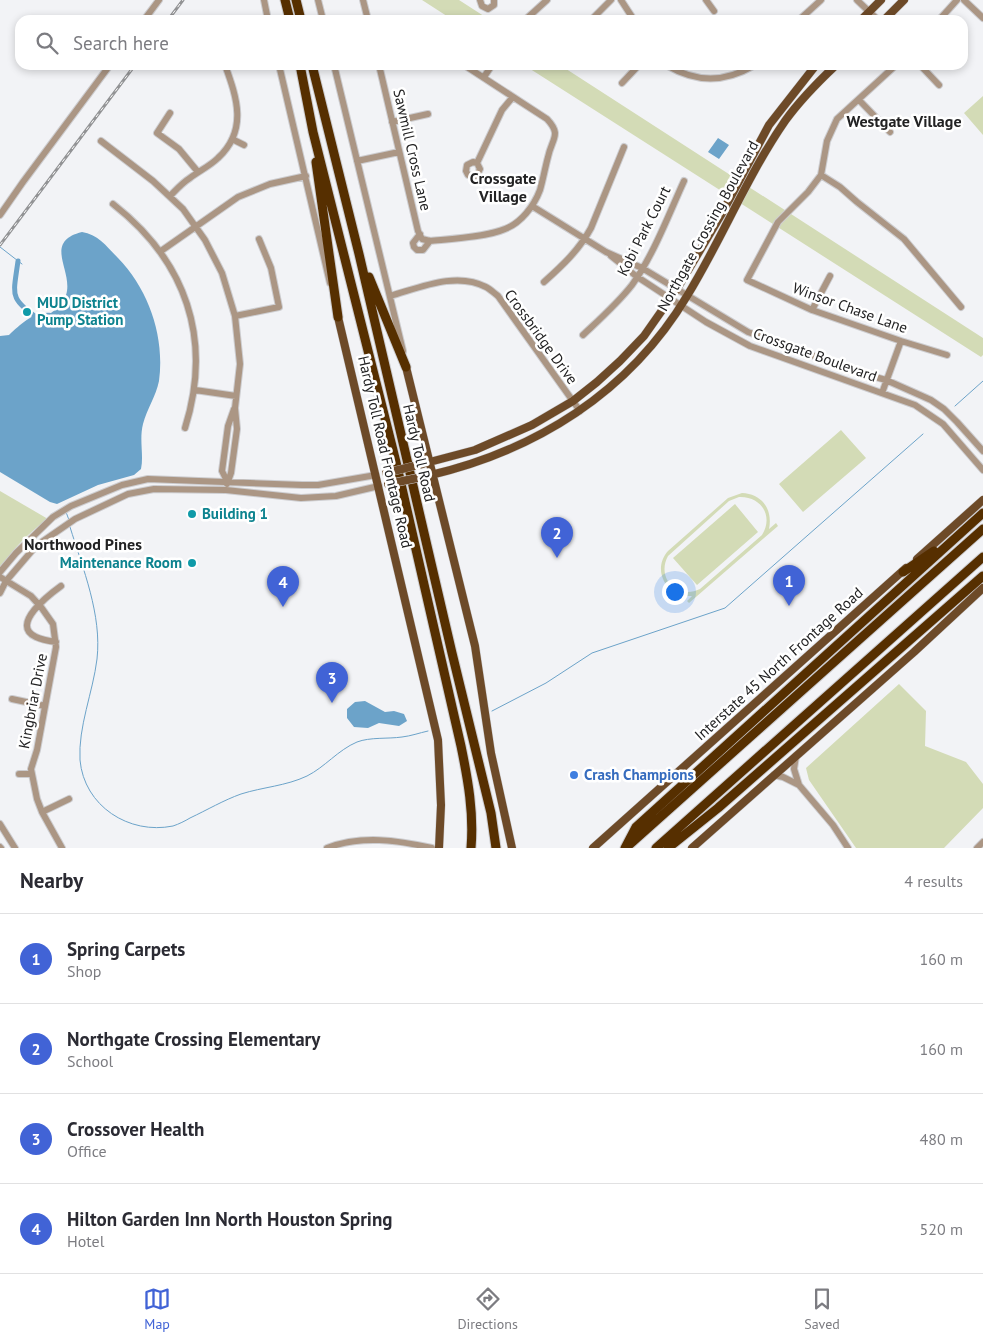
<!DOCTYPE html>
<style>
:root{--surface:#fff;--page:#f2f2f3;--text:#2b2b33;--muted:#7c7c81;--line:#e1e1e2;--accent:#4163d6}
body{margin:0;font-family:"PT Sans",sans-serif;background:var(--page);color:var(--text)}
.you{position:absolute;left:674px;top:591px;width:18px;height:18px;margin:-12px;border:4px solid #fff;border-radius:50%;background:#1a73e8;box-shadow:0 0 0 8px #1a73e833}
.badge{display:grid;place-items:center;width:32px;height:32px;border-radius:50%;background:var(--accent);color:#fff;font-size:16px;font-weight:700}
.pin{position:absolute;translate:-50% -41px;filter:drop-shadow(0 1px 2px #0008)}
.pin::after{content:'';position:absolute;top:26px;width:18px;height:15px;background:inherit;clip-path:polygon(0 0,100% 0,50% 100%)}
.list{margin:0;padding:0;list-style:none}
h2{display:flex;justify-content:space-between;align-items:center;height:65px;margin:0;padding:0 20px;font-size:21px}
h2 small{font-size:16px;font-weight:400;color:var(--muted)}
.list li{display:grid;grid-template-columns:32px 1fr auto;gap:15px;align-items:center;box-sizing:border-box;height:90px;padding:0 20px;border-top:1px solid var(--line)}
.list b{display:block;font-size:19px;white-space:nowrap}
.list p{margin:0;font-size:16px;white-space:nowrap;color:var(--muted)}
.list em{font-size:16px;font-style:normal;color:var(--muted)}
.icon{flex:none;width:28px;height:28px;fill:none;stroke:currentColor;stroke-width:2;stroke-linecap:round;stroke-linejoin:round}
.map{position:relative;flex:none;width:983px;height:848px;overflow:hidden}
.search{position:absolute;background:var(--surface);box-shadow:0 2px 8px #0003;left:15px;right:15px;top:15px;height:55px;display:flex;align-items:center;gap:12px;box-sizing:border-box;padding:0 18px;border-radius:15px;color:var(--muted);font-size:19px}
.sheet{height:425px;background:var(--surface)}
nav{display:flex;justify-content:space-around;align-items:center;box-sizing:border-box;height:70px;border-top:1px solid var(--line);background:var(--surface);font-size:14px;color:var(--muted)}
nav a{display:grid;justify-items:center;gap:2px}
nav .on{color:var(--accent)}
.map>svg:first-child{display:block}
</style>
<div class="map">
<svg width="983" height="848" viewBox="0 0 983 848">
<rect width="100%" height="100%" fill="#f2f3f6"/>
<path fill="#d3dbb6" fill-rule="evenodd" d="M422,0H459L490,20H453Z
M524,65H560L983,338V355L981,357Z
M983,96V135L964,113Z
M841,430L866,458L803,512L779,484Z
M0,491L48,519C28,533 14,548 0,568Z
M742,493C762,494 773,509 769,529L776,523L778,526L689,603L687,601L692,596C667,598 651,570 668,551L728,498ZM739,497C761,496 774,516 762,535L700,589C677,600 656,578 668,556L729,501Z
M735,504L758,532L697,585L673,558Z
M899,684L926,711L925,746L966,762L983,784V808L944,848H856L809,780L806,768Z"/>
<path fill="#6ca3c9" d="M718,138L729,145L719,159L708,152Z
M82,232C98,234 108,248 118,258C149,290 165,337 159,381C156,396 147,409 143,424C139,440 144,455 141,469L134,475L98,485L57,504L50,502L0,472V336L9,335C21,324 34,311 51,313C58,308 63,303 66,295C74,271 42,242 82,232Z
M365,701L385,712L394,711L404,714L407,721L399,726L379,723L368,728L354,727L347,718V709L355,702Z"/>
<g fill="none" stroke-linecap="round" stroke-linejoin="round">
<path stroke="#6ca3c9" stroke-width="1" d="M0,247L22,264
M955,406L983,381
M66,512L69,520
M70,527C83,569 102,615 97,659C93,692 78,727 80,760C84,806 129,835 173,826C179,824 185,821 190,818C207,810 224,800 241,794C263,787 286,786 307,776C325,767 338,750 357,742C370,737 388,739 402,737C411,736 419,733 428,731
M492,711L546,683L592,653L725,608L923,434"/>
<path stroke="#6ca3c9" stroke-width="5" d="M18,261C13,298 9,297 40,320"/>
<defs>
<path id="minor" d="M264,0L268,20
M318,0L323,20
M363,0L368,20
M480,0L482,6L488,9L494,5V0
M621,0L634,20
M706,0L714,11
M857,0L878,20
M964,0L983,18
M144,20L159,0
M525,20L547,0
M591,20L611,0
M799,20L821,0
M939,20L957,0
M279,65L330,283
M334,65L403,351
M379,65L418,231L422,239L430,241C450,239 487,237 505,229C521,223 534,206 540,190C543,180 545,168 548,157C552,138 562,135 547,119L464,65
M666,65C697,83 724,83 755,65
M896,65L837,119L827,141L821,175L808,192L778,222L747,280L812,310L901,341L947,355
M920,65L939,85
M484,77L492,65
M622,83L639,65
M859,100L890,132
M170,113L157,133L179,149L198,172
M392,122L428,114
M232,139L244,145
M101,141L153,181L183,209L205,240L222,273L235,316L240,364L235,408L237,429L231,473L227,484
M357,161L399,152
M477,163L473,162L467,165L466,171L468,175L475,176L478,173L480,169L477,163L502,110L512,98
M821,175L840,187L857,202L904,239L961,307
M170,196C176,190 182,183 190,178C199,171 210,166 218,158C248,130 237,98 225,65
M113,204C186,261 213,339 185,428
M532,206L606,252L642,268L748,332L861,373L886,380L931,400L944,409L957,422L983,451
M0,215L23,182L110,65
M420,234L413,243L414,247L417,250H423L430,241
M161,251L238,197L270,184L306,176
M611,256L636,276L706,322L750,346L915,405L943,424L983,470
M544,282C563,265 579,250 591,228L624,147
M390,296C419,288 456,271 486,287C490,289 494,293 498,296L580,411
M812,310L830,276
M235,316L279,307L271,268L259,239
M583,335C600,319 618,303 632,285C654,254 668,216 684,181
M195,390L236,396
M882,393L901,341
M227,481L222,471L228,426L234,409
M0,572L16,553L53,517L71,506L122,485L148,479L302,485H318L376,475
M0,577L31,596L41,607L53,624L56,647L37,750L31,769L37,799L42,812L62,848
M0,593L6,581L36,546L75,519L128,494L154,489L226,490L301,498L336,496L379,486
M56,642C49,641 42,640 36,637C9,625 50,594 61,586
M12,699L45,706
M796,756L794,769L799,785L833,825L848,848
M19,774H32
M774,775L783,777L799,785
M42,812L69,799
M0,824L15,848
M0,847L1,848
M327,848C361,835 397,840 432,848
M977,848L983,842"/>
<path id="major" d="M861,20L881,0
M884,20L904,0
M338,317L438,740L441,805L439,848
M406,367L475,646L491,753L512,848
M422,464L475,450L532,425L573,401L597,382L620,361L644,336L677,289L721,215L769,125L816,65
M427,476C535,451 629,393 687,296C722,239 747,176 785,121C800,100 818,82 836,65
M917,559L983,500
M593,848L906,568
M692,848L914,652L983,588"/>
<path id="highway" d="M285,0L290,20
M296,0L301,20
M300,65L313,132L396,462L461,746C468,780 474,813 471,848
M312,65L359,254L452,653L491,813L496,848
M316,162L338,317
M369,277L406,367
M903,572L934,551
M629,845L983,529
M625,848L636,827L983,513
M656,848L983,557
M668,848L718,808L983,576"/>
</defs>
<use href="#minor" stroke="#cdcdd0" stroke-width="8"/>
<use href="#major" stroke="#cdcdd0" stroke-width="9"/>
<use href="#highway" stroke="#cdcdd0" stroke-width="11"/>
<use href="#minor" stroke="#ab9684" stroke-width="6"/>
<use href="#major" stroke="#6d4a28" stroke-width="8"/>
<use href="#highway" stroke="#562f00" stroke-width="9"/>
<defs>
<path id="rail" d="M168,20L183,0
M0,245L135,65"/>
</defs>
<use href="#rail" stroke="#929395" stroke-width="3"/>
<use href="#rail" stroke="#fff" stroke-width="1" stroke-dasharray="4" stroke-linecap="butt"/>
<defs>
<path id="major-bridge" d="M386,473L422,464
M388,484L427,476"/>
</defs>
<use href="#major-bridge" stroke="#cdcdd0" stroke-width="9" stroke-linecap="butt"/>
<use href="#major-bridge" stroke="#6d4a28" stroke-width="8"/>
</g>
<g fill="#0f9aa8" stroke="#fff" stroke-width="2">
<circle cx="27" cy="312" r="5"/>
<circle cx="192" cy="514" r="5"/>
<circle cx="192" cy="563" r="5"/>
</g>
<circle fill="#3f7fe0" stroke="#fff" stroke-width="2" cx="574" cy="775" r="5"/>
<g text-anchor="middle" stroke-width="5" stroke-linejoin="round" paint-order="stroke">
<g font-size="15" fill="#222223" stroke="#fff">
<text transform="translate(412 150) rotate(77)" y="5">Sawmill Cross Lane</text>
<text transform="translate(708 226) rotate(-61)" y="5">Northgate Crossing Boulevard</text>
<text transform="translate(644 231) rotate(-63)" y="5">Kobi Park Court</text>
<text transform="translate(850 308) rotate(20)" y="5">Winsor Chase Lane</text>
<text transform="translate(541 337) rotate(54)" y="5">Crossbridge Drive</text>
<text transform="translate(815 355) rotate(20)" y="5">Crossgate Boulevard</text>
<text transform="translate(385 452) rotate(77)" y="5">Hardy Toll Road Frontage Road</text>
<text transform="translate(419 453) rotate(77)" y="5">Hardy Toll Road</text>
<text transform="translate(779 664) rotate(-42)" y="5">Interstate 45 North Frontage Road</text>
<text transform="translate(33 701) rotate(-79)" y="5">Kingbriar Drive</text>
</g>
<g font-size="15" font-weight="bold" fill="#0d838f" stroke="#fff" text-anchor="start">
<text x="37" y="308">MUD District<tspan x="37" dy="17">Pump Station</tspan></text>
<text x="202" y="519">Building 1</text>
<text x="182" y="568" text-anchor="end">Maintenance Room</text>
</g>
<g font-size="15" font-weight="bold" fill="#366cbe" stroke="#fff" text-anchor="start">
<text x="584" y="780">Crash Champions</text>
</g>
<g font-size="16" font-weight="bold" fill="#222223" stroke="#fff">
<text x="904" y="127">Westgate Village</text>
<text x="503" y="184">Crossgate<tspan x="503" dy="18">Village</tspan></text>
<text x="83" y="550">Northwood Pines</text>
</g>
</g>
</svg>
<div class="you"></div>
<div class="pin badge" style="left:789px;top:606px">1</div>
<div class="pin badge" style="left:557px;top:558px">2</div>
<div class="pin badge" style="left:332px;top:703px">3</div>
<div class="pin badge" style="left:283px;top:607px">4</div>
<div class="search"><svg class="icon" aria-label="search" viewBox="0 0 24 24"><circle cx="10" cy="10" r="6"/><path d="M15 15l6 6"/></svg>Search here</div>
</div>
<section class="sheet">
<h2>Nearby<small>4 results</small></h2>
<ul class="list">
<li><span class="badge">1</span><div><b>Spring Carpets</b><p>Shop</p></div><em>160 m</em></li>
<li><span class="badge">2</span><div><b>Northgate Crossing Elementary</b><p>School</p></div><em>160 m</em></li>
<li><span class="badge">3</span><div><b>Crossover Health</b><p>Office</p></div><em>480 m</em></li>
<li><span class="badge">4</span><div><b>Hilton Garden Inn North Houston Spring</b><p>Hotel</p></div><em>520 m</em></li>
</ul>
</section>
<nav>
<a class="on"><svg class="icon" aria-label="map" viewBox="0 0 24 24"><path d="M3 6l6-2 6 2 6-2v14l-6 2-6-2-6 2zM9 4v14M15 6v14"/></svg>Map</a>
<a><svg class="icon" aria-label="directions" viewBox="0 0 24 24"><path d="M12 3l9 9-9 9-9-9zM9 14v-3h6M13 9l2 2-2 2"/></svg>Directions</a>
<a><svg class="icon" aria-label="saved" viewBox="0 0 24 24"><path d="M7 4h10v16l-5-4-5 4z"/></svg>Saved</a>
</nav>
